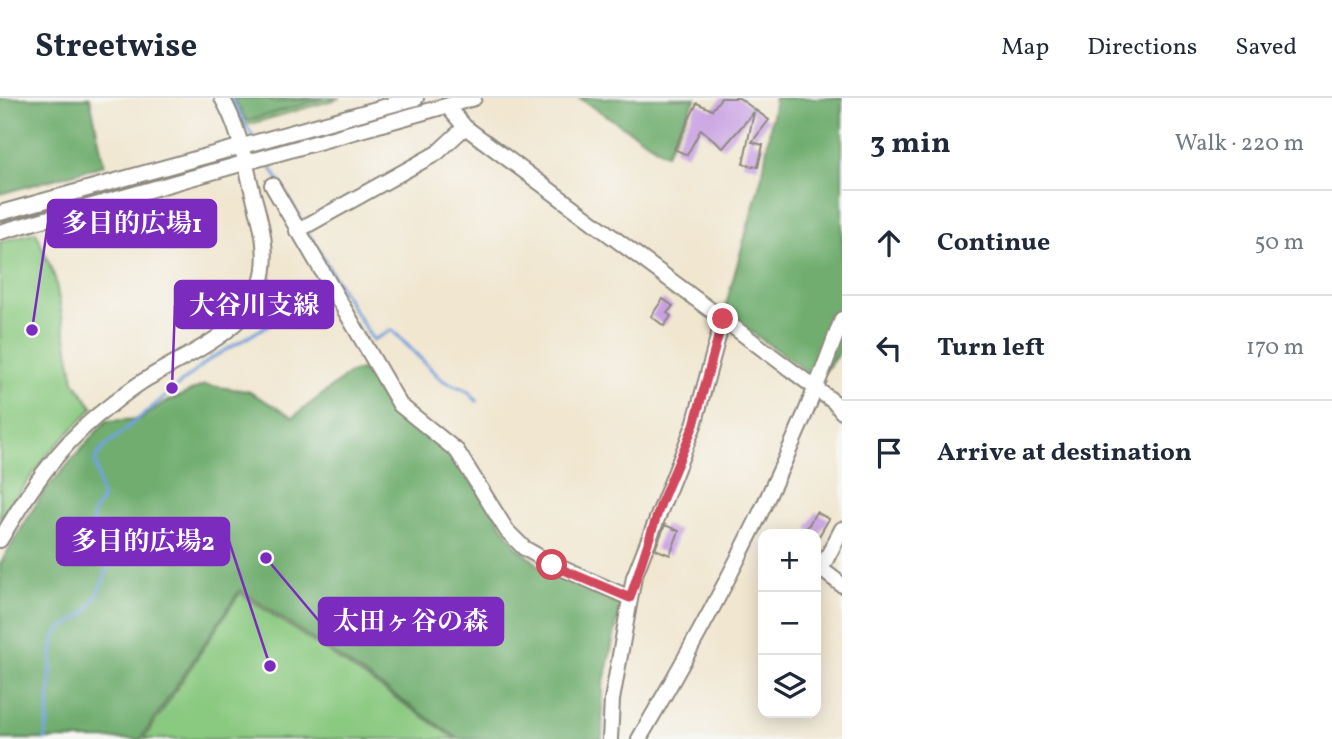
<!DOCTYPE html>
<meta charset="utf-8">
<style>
:root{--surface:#fff;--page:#f2f2f3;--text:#1f2937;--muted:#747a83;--line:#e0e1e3}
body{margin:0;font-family:Vollkorn,"Noto Serif JP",serif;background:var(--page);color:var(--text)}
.controls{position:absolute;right:21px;bottom:21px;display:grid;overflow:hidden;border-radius:14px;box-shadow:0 4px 18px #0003}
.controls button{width:63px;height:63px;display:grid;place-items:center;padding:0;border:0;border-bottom:2px solid var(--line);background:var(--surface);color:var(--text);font:35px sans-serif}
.stop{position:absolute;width:21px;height:21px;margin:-16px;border:5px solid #d1495b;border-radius:50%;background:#fff}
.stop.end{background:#d1495b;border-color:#fff;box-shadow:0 2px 7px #0008}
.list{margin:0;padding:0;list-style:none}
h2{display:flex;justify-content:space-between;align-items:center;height:91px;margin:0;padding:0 28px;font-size:30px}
h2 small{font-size:23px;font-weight:400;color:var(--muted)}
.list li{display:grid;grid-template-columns:46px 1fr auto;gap:21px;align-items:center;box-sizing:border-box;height:105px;padding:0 28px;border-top:2px solid var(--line)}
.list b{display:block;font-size:26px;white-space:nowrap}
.list em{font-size:23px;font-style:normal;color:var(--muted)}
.icon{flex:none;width:38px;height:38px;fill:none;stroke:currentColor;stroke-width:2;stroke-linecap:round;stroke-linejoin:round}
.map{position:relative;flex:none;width:842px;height:641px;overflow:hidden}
header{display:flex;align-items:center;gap:42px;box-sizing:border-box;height:98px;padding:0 35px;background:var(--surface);border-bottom:2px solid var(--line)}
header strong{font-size:33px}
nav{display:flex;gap:38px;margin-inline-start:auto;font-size:24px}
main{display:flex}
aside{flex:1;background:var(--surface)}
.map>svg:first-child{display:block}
</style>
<header>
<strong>Streetwise</strong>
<nav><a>Map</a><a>Directions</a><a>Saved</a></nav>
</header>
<main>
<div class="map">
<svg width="842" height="641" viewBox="0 0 842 641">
<rect width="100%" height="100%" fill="#f6f6f2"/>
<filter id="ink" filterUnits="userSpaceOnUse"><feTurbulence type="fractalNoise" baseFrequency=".0143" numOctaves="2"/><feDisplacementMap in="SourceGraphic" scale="14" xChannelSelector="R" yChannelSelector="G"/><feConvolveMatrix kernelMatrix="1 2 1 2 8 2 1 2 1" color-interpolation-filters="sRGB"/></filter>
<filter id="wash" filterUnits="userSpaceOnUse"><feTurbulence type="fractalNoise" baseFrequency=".00686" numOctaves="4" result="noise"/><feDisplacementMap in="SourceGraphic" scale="28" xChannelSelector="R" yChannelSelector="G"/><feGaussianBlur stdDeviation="1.57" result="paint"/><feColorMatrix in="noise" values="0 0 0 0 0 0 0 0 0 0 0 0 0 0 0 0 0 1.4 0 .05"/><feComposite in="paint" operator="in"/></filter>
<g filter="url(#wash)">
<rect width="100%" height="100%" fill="#f1e7d1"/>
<path fill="#8ac980" stroke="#5a7a56" stroke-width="2" d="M227,0H340L243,28Z
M36,134L55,180L74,283L93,310L48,356L0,421V144Z
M240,495L456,641H144Z"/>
<path fill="#6fad6e" stroke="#4d6c4c" stroke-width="2" d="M0,0H90L104,67L0,96Z
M233,0H268L273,4L325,0L247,23Z
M579,0H696L666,56Z
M775,0H842V251L818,282L724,214L763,74Z
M361,272L374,277L389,300L452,352L516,448L548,475L592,489L621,507L603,588L602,641H459L240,492L141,641H0V466L43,395L106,323L140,321L162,306L204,287L248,293L293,319L350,275Z"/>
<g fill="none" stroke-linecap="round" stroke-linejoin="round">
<path stroke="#73a1dc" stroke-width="3.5" d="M230,0L253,39
M266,61L302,124
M306,131L339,187L335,189
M339,188L373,242L392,232L442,282L468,293L477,303
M45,641C51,619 49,549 56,537C62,526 78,523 86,514C95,504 110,468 113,455L92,428L94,413L102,402L95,362L102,351L210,261L328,193"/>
</g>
<g id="blocks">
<path fill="#c9a1e3" d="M721,0H739L769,22L752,44L763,47L758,69L743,66L754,14L723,50L701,31L687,57L674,51L697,5L712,12Z
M663,201L673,208L667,215L671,218L664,228L651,218Z
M816,414L829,421L819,438L807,430Z
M665,427L679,433L670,457L655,451Z"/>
</g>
</g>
<g filter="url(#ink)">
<use href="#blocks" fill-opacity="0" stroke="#8e897e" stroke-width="2"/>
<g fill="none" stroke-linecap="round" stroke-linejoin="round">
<defs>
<path id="minor" d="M465,29L834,304L842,314
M272,87L400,307L457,353L507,433L524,450L552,466L630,500
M0,115L416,0
M297,133L437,55L465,29L447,8
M0,134L474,0
M842,431L821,471L842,487
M0,442C27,396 56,351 98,317C115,304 132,289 150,279C190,254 246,235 261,185C270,156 261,124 253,96C245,64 239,29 222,0
M610,641L612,602L634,479L694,327L723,221
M639,641C719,504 788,371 842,221"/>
</defs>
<use href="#minor" stroke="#8e897e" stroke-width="18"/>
<use href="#minor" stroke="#fff" stroke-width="14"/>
</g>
</g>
<g fill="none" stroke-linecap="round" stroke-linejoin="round" filter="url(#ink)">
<path stroke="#d1495b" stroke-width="9" d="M552,467L630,500L661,405L694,327L723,221"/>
</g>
<path fill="none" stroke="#7b2cbf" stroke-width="2.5" d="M32 232L48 125M172 290L175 207M270 568L229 443M266 460L319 523"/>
<g fill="#7b2cbf" stroke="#f6f6f2" stroke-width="2.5">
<circle cx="32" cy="232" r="7"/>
<circle cx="172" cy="290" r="7"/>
<circle cx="270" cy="568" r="7"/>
<circle cx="266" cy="460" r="7"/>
</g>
<g fill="#7b2cbf" stroke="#7b2cbf" stroke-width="2.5">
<rect x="48" y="102" width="168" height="47" rx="7"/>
<rect x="175" y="183" width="158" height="47" rx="7"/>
<rect x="57" y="420" width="172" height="47" rx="7"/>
<rect x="319" y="500" width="184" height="47" rx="7"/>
</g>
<g font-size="26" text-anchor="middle" font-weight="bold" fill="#fff">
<text x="132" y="134">多目的広場1</text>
<text x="254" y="216">大谷川支線</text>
<text x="143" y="452">多目的広場2</text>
<text x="411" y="532">太田ヶ谷の森</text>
</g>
</svg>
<div class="controls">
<button>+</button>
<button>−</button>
<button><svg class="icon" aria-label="layers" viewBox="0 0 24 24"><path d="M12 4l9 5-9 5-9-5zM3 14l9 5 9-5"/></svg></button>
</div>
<div class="stop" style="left:552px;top:467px"></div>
<div class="stop end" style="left:723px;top:221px"></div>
</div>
<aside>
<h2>3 min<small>Walk · 220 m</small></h2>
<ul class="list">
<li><svg class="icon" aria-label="ahead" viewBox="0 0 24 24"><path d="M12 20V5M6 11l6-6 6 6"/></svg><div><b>Continue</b></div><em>50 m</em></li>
<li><svg class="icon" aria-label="left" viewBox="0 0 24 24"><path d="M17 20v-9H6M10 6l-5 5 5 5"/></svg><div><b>Turn left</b></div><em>170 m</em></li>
<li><svg class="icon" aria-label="arrive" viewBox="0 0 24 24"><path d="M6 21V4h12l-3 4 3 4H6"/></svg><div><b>Arrive at destination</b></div></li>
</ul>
</aside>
</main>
